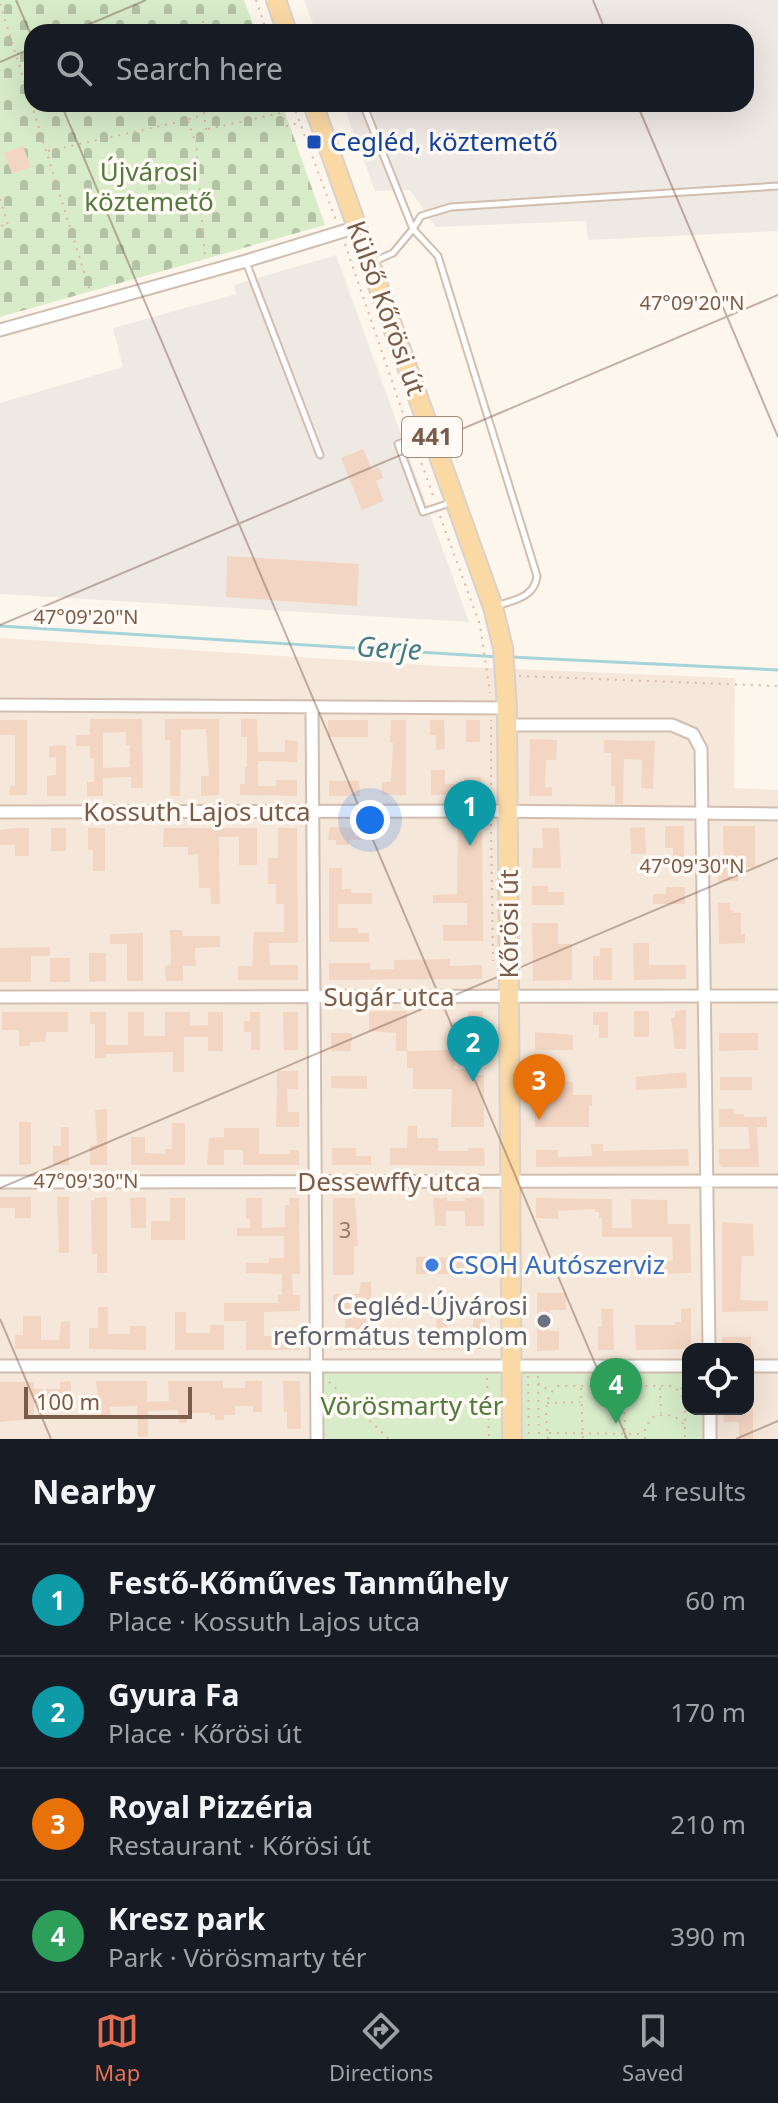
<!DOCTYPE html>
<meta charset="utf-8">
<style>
:root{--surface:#171b24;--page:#242831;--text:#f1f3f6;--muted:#9ea1a6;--line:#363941;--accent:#e76f51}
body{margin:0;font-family:"Noto Sans",sans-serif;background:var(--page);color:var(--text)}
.controls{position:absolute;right:24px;bottom:24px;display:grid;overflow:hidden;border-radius:16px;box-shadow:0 8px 32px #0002}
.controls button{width:72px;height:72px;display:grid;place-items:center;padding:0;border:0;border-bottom:2px solid var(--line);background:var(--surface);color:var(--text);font:40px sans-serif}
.scale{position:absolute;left:24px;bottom:20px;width:168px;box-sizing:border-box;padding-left:8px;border:4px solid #7a5c4d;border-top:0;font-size:22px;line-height:28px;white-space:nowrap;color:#7a5c4d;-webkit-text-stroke:6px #fffaf3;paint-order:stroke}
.you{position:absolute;left:370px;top:820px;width:28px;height:28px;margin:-20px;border:6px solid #fff;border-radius:50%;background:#1a73e8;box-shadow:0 0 0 12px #1a73e833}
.badge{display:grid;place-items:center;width:52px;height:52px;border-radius:50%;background:var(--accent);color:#fff;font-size:26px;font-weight:700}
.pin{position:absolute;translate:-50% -66px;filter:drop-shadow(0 2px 4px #0008)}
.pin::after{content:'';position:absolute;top:42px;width:28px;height:24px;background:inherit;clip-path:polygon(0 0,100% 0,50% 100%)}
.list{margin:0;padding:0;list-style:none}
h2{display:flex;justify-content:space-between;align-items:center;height:104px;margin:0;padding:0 32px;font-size:34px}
h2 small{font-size:26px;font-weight:400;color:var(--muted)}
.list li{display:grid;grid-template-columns:52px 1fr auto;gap:24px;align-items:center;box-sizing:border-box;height:112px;padding:0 32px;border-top:2px solid var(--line)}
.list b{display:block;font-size:30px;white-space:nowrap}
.list p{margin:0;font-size:26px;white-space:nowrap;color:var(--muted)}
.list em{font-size:26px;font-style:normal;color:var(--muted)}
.icon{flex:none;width:44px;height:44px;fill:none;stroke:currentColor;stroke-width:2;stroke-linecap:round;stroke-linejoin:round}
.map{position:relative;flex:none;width:778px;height:1439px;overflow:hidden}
.search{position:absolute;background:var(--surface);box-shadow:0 8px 32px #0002;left:24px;right:24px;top:24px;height:88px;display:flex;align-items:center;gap:20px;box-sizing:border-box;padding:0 28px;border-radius:24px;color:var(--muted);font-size:30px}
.sheet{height:552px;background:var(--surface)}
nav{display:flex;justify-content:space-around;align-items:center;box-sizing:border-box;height:112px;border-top:2px solid var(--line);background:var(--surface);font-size:22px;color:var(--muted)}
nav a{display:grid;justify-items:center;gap:4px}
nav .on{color:var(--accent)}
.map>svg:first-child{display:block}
</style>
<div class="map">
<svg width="778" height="1439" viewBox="0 0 778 1439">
<defs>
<pattern id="cemetery-stones" width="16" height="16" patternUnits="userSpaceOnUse" patternTransform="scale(2)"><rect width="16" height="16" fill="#d8ecc9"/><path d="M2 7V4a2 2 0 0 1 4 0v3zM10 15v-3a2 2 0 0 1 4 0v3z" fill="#b4c2a5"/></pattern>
</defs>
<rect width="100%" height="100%" fill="#fdf6ec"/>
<path fill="#f5e8da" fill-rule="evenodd" d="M0,638L440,666L735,678L734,788L778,790V1439H0ZM688,1349H748V1409H688Z"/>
<path fill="#efe9e4" d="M304,0H778V231L588,240L586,221L436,227L410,190L375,191L343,104H746V32H316Z
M336,255L469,622L0,594V403L123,367L113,328L236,294L234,285Z"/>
<path fill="#d8ecc9" d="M522,1371H688V1409H704V1439H522Z
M321,1372H504L505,1439H320Z"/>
<path fill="url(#cemetery-stones)" d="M0,0H244L256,32H32V104H282L325,225L0,317Z"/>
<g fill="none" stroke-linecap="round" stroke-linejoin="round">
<path stroke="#a5d3da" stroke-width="3" d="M0,626L499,657
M510,657L778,670"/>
</g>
<path fill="#f3d5c3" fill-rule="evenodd" d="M23,146L31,167L12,174L4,153Z
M363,449L372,470L379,467L383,478L376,481L384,501L362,510L341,458Z
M227,556L359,564L357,606L226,597Z
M90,719H142L143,788H131V777L103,778V796H87V782H94V758H90V746H76V735H90ZM126,732V745H130V767L103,768V733Z
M165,719H219V795L201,796V776H209L206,729L181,730L180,796H170V740H165Z
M241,719H257L258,752H285V740L298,741L297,762L258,761V786H276V780H297V796L240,795V784H245V767H247V737H241Z
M0,720H27V795H9L10,786H15V735H0Z
M328,720H368V737H328Z
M391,720H406V795H382V782H391L393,743H390Z
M430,720H444L445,749L436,750V735H430Z
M466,720H480V742H466Z
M530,739L557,740L556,760H546L545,787H552V796H529Z
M604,740L655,741L653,789L641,788L642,760L624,759L623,804H615V786H611V753H604Z
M66,745V796H47V776L56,775V757L49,758V746Z
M431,770H445V784H464V778L481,777V794L431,795Z
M329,781H359L360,796H329Z
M665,826H684V866H673V848H665Z
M723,826H755V867L738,868V881H718V866H724Z
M330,827L362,828V840H349V845H336V840H328Z
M458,827H482L483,941H443V925H467V903H433V895L457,894Z
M645,827L646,854H631L630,828Z
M14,828H29V856H15V845H0V830Z
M51,828H66V851H51Z
M88,828H105V871H93V850H88Z
M164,828H257V865H239V837H219L220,904H211L210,888H199L198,854L188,855V847H163Z
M278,828H297L298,943H269L270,965H298V980H238V966H252L254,932H284V904H276V884H268V858H278Z
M542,828H559L561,868H532L533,848H543Z
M329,868H342V889H351V893H372V904H338V928H358V933H369V942H329Z
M532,886H548V892H564V905H532Z
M666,887H685V904H653V894H666Z
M718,903H730V910H733V913H741V934H745V943L719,944Z
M532,923H558V944H572V980L533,981Z
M170,930H182L183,936H220V947L195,948L196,966H183V981H166L165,966L171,965Z
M143,933V981H127V944H110V934Z
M633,943H649V965H686V979L634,980Z
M50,947V956H31V982H0V948Z
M600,948H612V980H593V956H600Z
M89,953H106V981L89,982Z
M50,958H70V982H50Z
M450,959V966L482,965V979L329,980V963H370V970L394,969V960Z
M686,1010V1049H675L671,1018H675V1011Z
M369,1011H407V1051H396V1033L369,1031Z
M468,1011H483L484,1034L463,1035V1050L455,1051L454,1069H468V1071L477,1075H484V1127H451L452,1089H413V1068H407V1051L453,1050V1031H450L449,1022H468Z
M634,1011H649V1037H634Z
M2,1012H68V1032H46L45,1042H30V1046H19V1030H2Z
M90,1012H106V1045H128V1012H144V1036H165V1012H190V1026L208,1025V1012H223V1051H208V1037H184V1072H173V1052L106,1054V1058H95V1024H90Z
M250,1012H260V1050H251V1032H244V1021H250Z
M283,1012H298V1050H284Z
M593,1012H608V1038H599V1025H593Z
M535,1032L573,1035V1050H535Z
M331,1033H352L351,1051H331Z
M719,1033H758V1050L719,1051Z
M277,1071H298V1089H287L288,1112H299V1127H276Z
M686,1072L687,1088L636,1090V1077Z
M331,1076H367V1089L331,1088Z
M720,1077H752V1090H720Z
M535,1079H548L549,1082H573V1095H592V1106H589V1127H535Z
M107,1109V1165H90V1145H97L95,1110Z
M719,1109H734V1114H744V1117H767V1127H757L759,1167H722L719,1163V1149H750L748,1127H719Z
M19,1122H31V1164L19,1165Z
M172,1123H185V1165H131V1137H145V1153L165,1154V1149H172Z
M408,1126H417V1138H438V1151H468V1148H484L485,1166L390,1165V1148H407Z
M61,1127H69V1165H53V1146H61Z
M224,1128H259V1154H290V1150H299V1165H243V1150H224V1165H207L209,1138L224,1137Z
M591,1144H603V1151L688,1149L689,1166L536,1167V1150H558V1157L592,1156Z
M332,1148H356V1156H371V1165H332Z
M0,1197H31V1218H15V1208H0Z
M57,1197H69V1253H59Z
M107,1197V1273H97V1254H92L91,1200H95V1198Z
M146,1197V1228H131L130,1198Z
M482,1197L484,1201V1226H465V1211H446V1226H435L433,1198H447V1201H465V1198Z
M170,1198H185V1240H151V1221H170Z
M246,1198H262V1228L285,1227V1205H290L289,1198H299L300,1274H292L293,1295H300V1311L264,1312V1336H300V1350H246V1321H224V1303H278V1295H282V1274L246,1273V1263H269V1258H284V1236H237V1228H250V1219H246Z
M333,1198H355L358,1246H354V1275H333Z
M536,1198L612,1199V1228H632L631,1199L667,1200L668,1224H690L691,1273L657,1274L656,1261H673L672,1237H602V1218H599V1212H595V1209L558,1211V1219L536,1218Z
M722,1222L753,1224L754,1256H742L740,1300L768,1301V1311L722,1312Z
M416,1257L484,1258V1274H416Z
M537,1259H558V1277H537Z
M361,1282H371L372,1342L396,1341V1329H408V1350H334V1339H346L345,1311H334L333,1294H359Z
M537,1293H566V1310H550V1331H559V1350L537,1351Z
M473,1302H485V1349L432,1350V1341H437L436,1313H447V1336H473Z
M98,1307H108V1334H130V1326H146V1350L89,1349V1328H98Z
M691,1308V1349L636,1350L635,1325H675V1322H681V1309Z
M601,1309H613L614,1350H598V1327H602Z
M175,1312H186V1333H210V1325H224V1350H175Z
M23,1316H41V1340H59L61,1322L70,1321V1349H15V1335H23Z
M722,1337H751V1349H722Z
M71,1381V1403H34V1419L0,1422V1382H34V1389H60V1382Z
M96,1381H147V1402L169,1401L168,1381H223V1388H245V1381H262V1412H253V1406H235V1415H224V1420H215V1415H210V1413H187V1423H179L178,1410L148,1411V1437H138L137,1406L110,1407V1415H100Z
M283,1381H300L301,1429H287V1412H284Z
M723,1409H753V1439H739V1422H724Z"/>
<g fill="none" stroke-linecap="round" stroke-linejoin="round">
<defs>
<path id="service" d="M363,104L413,229L393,253L375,261
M246,262L320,455
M426,434L398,444L423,512L453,502
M499,605C516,600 535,596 537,576L438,256L413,229L421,216L451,207L778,186"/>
<path id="minor" d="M0,330L246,261L357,227
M0,705L507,708
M312,709L317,1439
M507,725H672L693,734L701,749L709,1349
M0,812L491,811L778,814
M0,997L778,996
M0,1182L778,1181
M0,1366H688
M748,1366H778
M710,1409V1439"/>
<path id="primary" d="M276,0L287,32
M313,104L493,607L503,648L507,708L512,1439"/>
</defs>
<use href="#service" stroke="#d1beb0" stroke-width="9"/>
<use href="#minor" stroke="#d1beb0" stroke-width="15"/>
<use href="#primary" stroke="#dad1cd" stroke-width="22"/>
<path stroke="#d9b8a5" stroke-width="2" stroke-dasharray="2 6" stroke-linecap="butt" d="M256,0L267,32
M0,4L91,294
M203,21V32
M17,54L32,51
M203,104L206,129L196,142L205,260
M293,104L337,223
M188,121L195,141
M208,129L281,113L287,126L298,123
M48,151L187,120L204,114
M0,199L8,225L0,226
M345,244L409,431
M416,448L434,498
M440,516L480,625L490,693
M519,676L778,686
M491,801V720
M491,824L493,961
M528,1376L529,1439
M538,1376L539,1439
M487,1378L489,1439
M329,1382L389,1439
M538,1383L550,1391
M581,1388L583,1439
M624,1388L625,1439
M660,1388L661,1413
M681,1389L688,1381
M547,1403L580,1402
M549,1433L644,1434
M548,1439C547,1420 541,1398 558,1386H672C690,1396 684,1421 685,1439
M645,1439V1428L653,1417C665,1413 676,1414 684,1425"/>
<use href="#service" stroke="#fff" stroke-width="5"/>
<use href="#minor" stroke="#fff" stroke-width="11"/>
<use href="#primary" stroke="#fbd9a5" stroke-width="18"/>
</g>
<path fill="none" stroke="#7a5c4d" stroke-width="2" stroke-opacity="0.45" d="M16,0L32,37M593,0L606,32M71,32L146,0M0,62L32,48M61,104L627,1439M637,104L778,437M0,625L778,295M0,1188L778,858M0,1319L51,1439M736,1439L778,1421"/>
<rect fill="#1a4fb4" stroke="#fffaf3" stroke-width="3" x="306" y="134" width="16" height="16" rx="4"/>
<circle fill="#3f7fe0" stroke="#fffaf3" stroke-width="3" cx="432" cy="1265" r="8"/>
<circle fill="#6b7280" stroke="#fffaf3" stroke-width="3" cx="544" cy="1321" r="8"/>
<g text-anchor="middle" stroke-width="7" stroke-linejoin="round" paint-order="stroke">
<g font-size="22" fill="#987a6a">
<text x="345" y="1238">3</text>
</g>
<rect fill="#fffaf3" stroke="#a28b7f" stroke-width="2" x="402" y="417" width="60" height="40" rx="6"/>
<g font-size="24" font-weight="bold" fill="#7a5c4d">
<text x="432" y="445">441</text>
</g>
<g font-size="26" fill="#164399" stroke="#fffaf3" text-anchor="start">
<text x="330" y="151">Cegléd, köztemető</text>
</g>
<g font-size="26" fill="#537a41" stroke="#fffaf3">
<text x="149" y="181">Újvárosi<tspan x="149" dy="30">köztemető</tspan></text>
<text x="412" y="1415">Vörösmarty tér</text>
</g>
<g font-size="26" fill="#7a5c4d" stroke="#fffaf3">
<text transform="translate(386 308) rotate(70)" y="9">Külső Kőrösi út</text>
<text x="197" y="821">Kossuth Lajos utca</text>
<text transform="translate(509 924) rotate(-90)" y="9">Kőrösi út</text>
<text x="389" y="1006">Sugár utca</text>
<text x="389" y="1191">Dessewffy utca</text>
</g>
<g font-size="26" fill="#366cbe" stroke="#fffaf3" text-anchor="start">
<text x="448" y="1274">CSOH Autószerviz</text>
</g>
<g font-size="26" fill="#5b616d" stroke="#fffaf3" text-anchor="end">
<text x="528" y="1315">Cegléd-Újvárosi<tspan x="528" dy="30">református templom</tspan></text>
</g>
<g font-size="28" font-style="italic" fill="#437c86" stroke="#fffaf3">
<text transform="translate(389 648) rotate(3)" y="10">Gerje</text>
</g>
</g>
<g font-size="20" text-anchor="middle" fill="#7a5c4d" stroke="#fffaf3" stroke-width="7" stroke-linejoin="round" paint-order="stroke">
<text x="692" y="310">47°09'20"N</text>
<text x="86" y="624">47°09'20"N</text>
<text x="692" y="873">47°09'30"N</text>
<text x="86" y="1188">47°09'30"N</text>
</g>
</svg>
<div class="controls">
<button><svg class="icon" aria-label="locate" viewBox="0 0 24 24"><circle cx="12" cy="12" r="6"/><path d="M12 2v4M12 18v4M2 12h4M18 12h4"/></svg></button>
</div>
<div class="scale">100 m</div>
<div class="you"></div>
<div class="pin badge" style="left:470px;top:846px;background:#0f9aa8">1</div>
<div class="pin badge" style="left:473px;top:1082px;background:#0f9aa8">2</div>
<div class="pin badge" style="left:539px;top:1120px;background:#e8710a">3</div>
<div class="pin badge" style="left:616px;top:1424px;background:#2e9e5b">4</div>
<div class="search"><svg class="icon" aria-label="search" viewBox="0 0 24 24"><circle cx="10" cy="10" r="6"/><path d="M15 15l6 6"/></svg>Search here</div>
</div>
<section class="sheet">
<h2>Nearby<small>4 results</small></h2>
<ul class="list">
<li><span class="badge" style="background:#0f9aa8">1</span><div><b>Festő-Kőműves Tanműhely</b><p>Place · Kossuth Lajos utca</p></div><em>60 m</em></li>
<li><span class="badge" style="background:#0f9aa8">2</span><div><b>Gyura Fa</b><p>Place · Kőrösi út</p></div><em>170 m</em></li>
<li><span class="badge" style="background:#e8710a">3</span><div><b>Royal Pizzéria</b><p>Restaurant · Kőrösi út</p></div><em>210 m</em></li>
<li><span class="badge" style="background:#2e9e5b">4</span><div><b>Kresz park</b><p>Park · Vörösmarty tér</p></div><em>390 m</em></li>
</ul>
</section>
<nav>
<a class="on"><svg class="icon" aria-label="map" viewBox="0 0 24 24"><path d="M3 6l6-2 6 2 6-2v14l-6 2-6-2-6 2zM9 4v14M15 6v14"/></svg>Map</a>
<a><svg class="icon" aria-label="directions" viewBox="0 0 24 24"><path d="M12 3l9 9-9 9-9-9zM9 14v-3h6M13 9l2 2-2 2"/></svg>Directions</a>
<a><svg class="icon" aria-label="saved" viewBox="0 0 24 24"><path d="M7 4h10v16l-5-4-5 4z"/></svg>Saved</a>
</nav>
